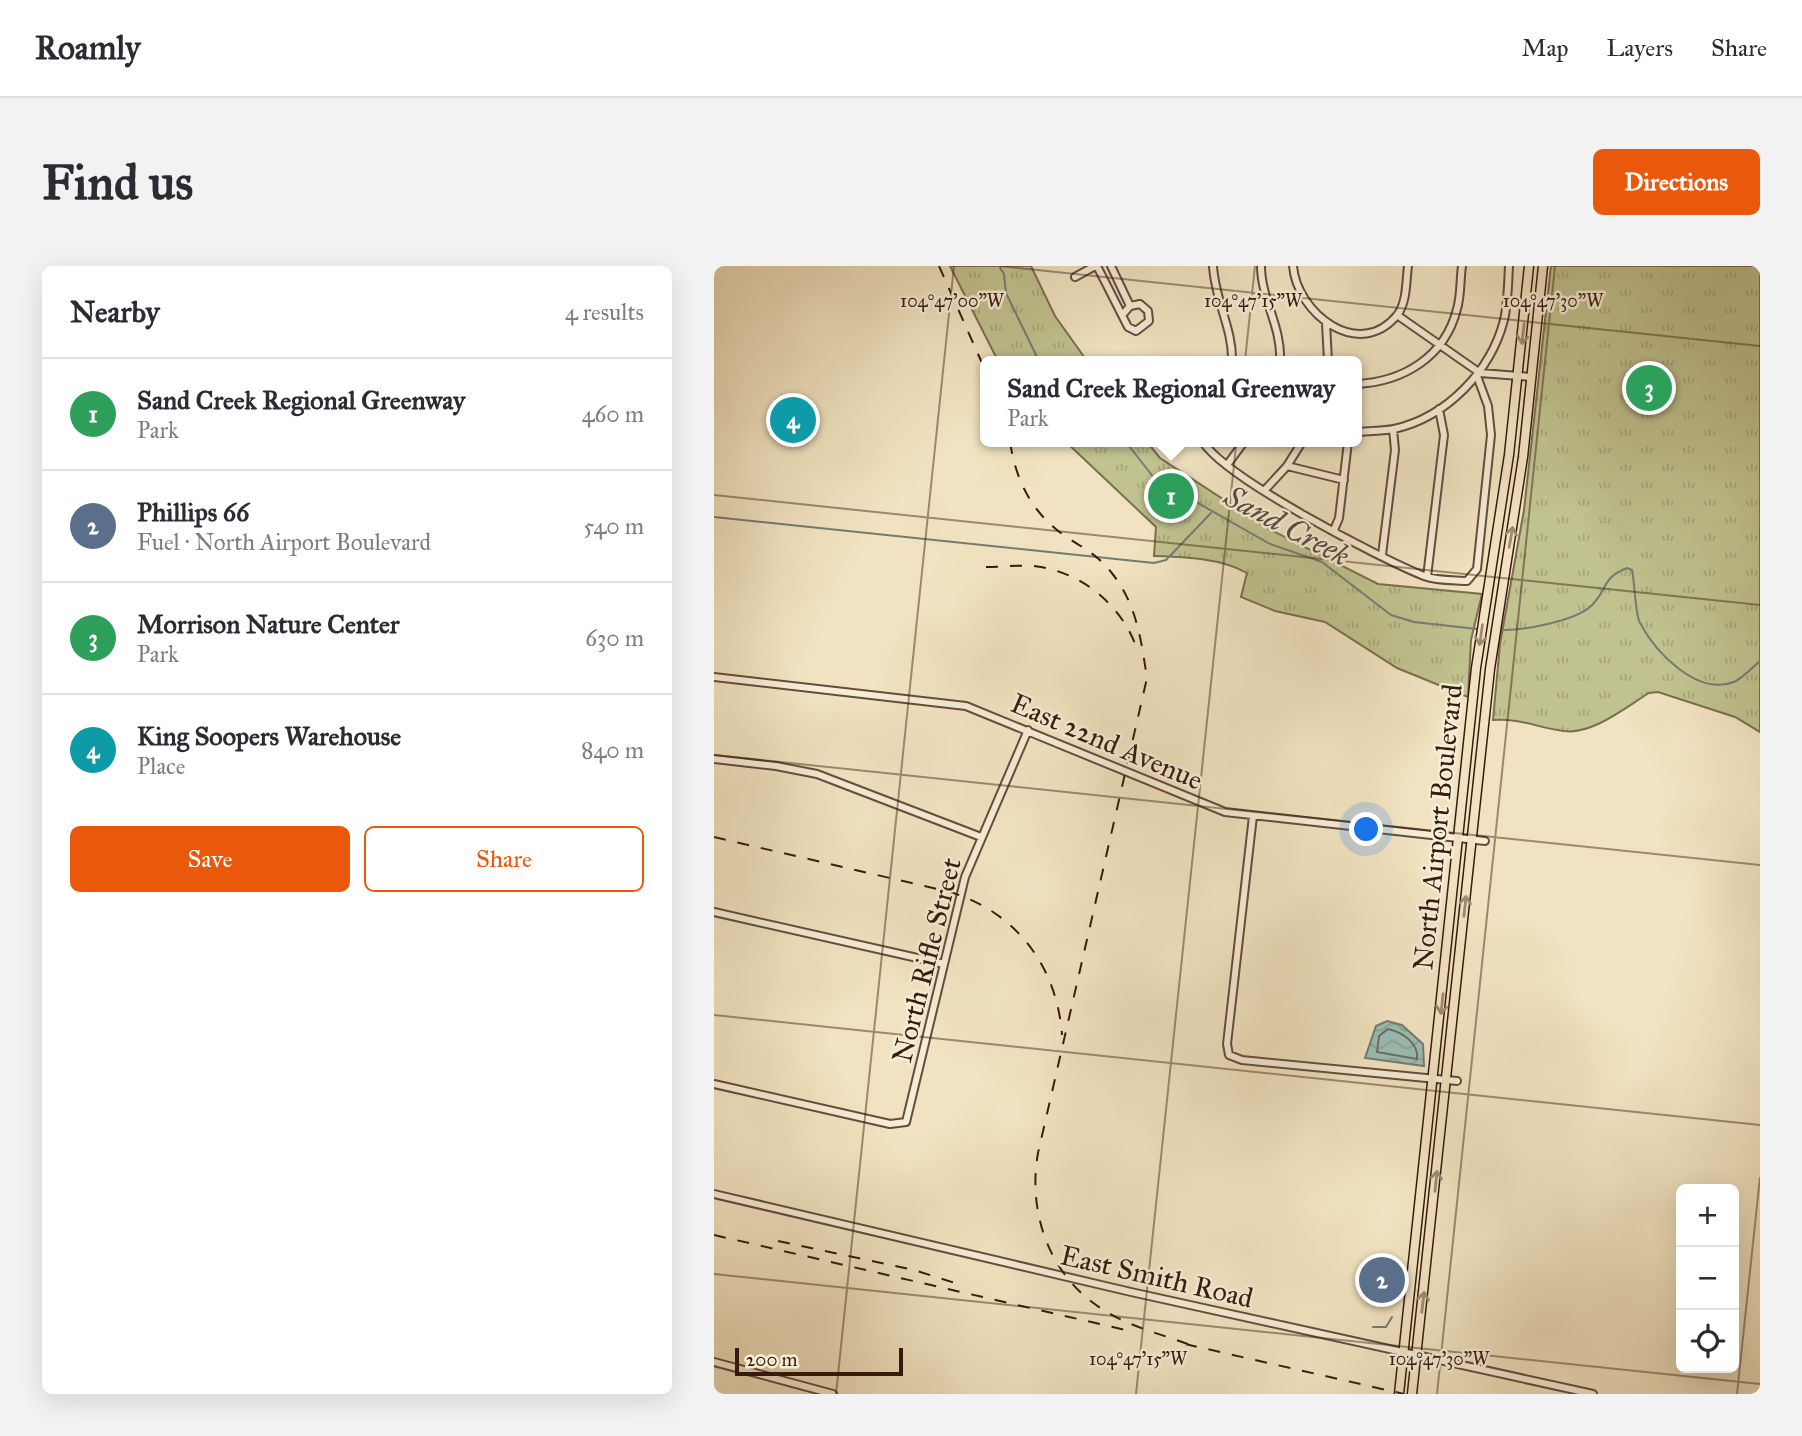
<!DOCTYPE html>
<meta charset="utf-8">
<style>
:root{--surface:#fff;--page:#f2f2f3;--text:#2b2b33;--muted:#7c7c81;--line:#e1e1e2;--accent:#ea580c}
body{margin:0;font-family:"IM FELL Great Primer",serif;background:var(--page);color:var(--text)}
.controls{position:absolute;right:21px;bottom:21px;display:grid;overflow:hidden;border-radius:10px;box-shadow:0 7px 28px #0002}
.controls button{width:63px;height:63px;display:grid;place-items:center;padding:0;border:0;border-bottom:2px solid var(--line);background:var(--surface);color:var(--text);font:35px sans-serif}
.scale{position:absolute;left:21px;bottom:18px;width:168px;box-sizing:border-box;padding-left:7px;border:4px solid #381a0e;border-top:0;font-size:19px;line-height:24px;white-space:nowrap;color:#381a0e;-webkit-text-stroke:5px #f6edd7;paint-order:stroke}
.you{position:absolute;left:653px;top:564px;width:24px;height:24px;margin:-18px;border:5px solid #fff;border-radius:50%;background:#1a73e8;box-shadow:0 0 0 10px #1a73e833}
.badge{display:grid;place-items:center;width:46px;height:46px;border-radius:50%;background:var(--accent);color:#fff;font-size:23px;font-weight:700}
.pin{position:absolute;translate:-50% -50%;border:4px solid #fff;box-shadow:0 2px 7px #0006}
.popup{position:absolute;left:266px;top:90px;width:382px;height:91px;box-sizing:border-box;display:grid;place-content:center;border-radius:10px;background:var(--surface);filter:drop-shadow(0 2px 5px #0005);font-size:23px;white-space:nowrap;color:var(--muted)}
.popup b{font-size:26px;color:var(--text)}
.popup::after{content:'';position:absolute;left:50%;top:100%;margin-left:-14px;border:14px solid transparent;border-top-color:var(--surface)}
.list{margin:0;padding:0;list-style:none}
h2{display:flex;justify-content:space-between;align-items:center;height:91px;margin:0;padding:0 28px;font-size:30px}
h2 small{font-size:23px;font-weight:400;color:var(--muted)}
.list li{display:grid;grid-template-columns:46px 1fr auto;gap:21px;align-items:center;box-sizing:border-box;height:112px;padding:0 28px;border-top:2px solid var(--line)}
.list b{display:block;font-size:26px;white-space:nowrap}
.list p{margin:0;font-size:23px;white-space:nowrap;color:var(--muted)}
.list em{font-size:23px;font-style:normal;color:var(--muted)}
.actions{display:flex;gap:14px;padding:21px 28px}
.actions a{flex:1;padding:16px 0;border:2px solid var(--accent);border-radius:10px;text-align:center;font-size:24px;color:var(--accent)}
.actions .main{background:var(--accent);color:#fff}
.icon{flex:none;width:38px;height:38px;fill:none;stroke:currentColor;stroke-width:2;stroke-linecap:round;stroke-linejoin:round}
.map{position:relative;flex:none;width:1046px;height:1128px;overflow:hidden;border-radius:10px}
header{display:flex;align-items:center;gap:42px;box-sizing:border-box;height:98px;padding:0 35px;background:var(--surface);border-bottom:2px solid var(--line)}
header strong{font-size:33px}
nav{display:flex;gap:38px;margin-inline-start:auto;font-size:24px}
.intro{display:flex;align-items:center;justify-content:space-between;box-sizing:border-box;height:168px;padding:0 42px}
h1{margin:0;font-size:49px}
.button{padding:18px 32px;border-radius:10px;background:var(--accent);color:#fff;font-size:24px;font-weight:700}
main{display:flex;gap:42px;padding:0 42px}
aside{flex:1;background:var(--surface);border-radius:10px;box-shadow:0 7px 28px #0002}
.map>svg:first-child{display:block}
</style>
<header>
<strong>Roamly</strong>
<nav><a>Map</a><a>Layers</a><a>Share</a></nav>
</header>
<div class="intro"><h1>Find us</h1><a class="button">Directions</a></div>
<main>
<aside>
<h2>Nearby<small>4 results</small></h2>
<ul class="list">
<li><span class="badge" style="background:#2e9e5b">1</span><div><b>Sand Creek Regional Greenway</b><p>Park</p></div><em>460 m</em></li>
<li><span class="badge" style="background:#5c6f8a">2</span><div><b>Phillips 66</b><p>Fuel · North Airport Boulevard</p></div><em>540 m</em></li>
<li><span class="badge" style="background:#2e9e5b">3</span><div><b>Morrison Nature Center</b><p>Park</p></div><em>630 m</em></li>
<li><span class="badge" style="background:#0f9aa8">4</span><div><b>King Soopers Warehouse</b><p>Place</p></div><em>840 m</em></li>
</ul>
<div class="actions"><a class="main">Save</a><a>Share</a></div>
</aside>
<div class="map">
<svg width="1046" height="1128" viewBox="0 0 1046 1128">
<defs>
<pattern id="grass-tufts" width="24" height="20" patternUnits="userSpaceOnUse" patternTransform="scale(1.75)"><rect width="24" height="20" fill="#c0c28f"/><path d="M3 7l-1-3M5 7V3M7 7l1-3M15 17l-1-3M17 17v-4M19 17l1-3" fill="none" stroke="#a6a67a"/></pattern>
<pattern id="water-waves" width="16" height="10" patternUnits="userSpaceOnUse" patternTransform="scale(1.75)"><rect width="16" height="10" fill="#9bbeb5"/><path d="M0 5q4-4 8 0t8 0" fill="none" stroke="#86a39a"/></pattern>
</defs>
<rect width="100%" height="100%" fill="#f1e3c1"/>
<filter id="stains"><feTurbulence type="fractalNoise" baseFrequency=".00286" numOctaves="4"/><feColorMatrix values="0 0 0 0 .2 0 0 0 0 .09 0 0 0 0 .02 0 0 0 .5 -.17"/></filter>
<radialGradient id="worn" r=".72"><stop offset=".6" stop-color="#630" stop-opacity="0"/><stop offset="1" stop-color="#630" stop-opacity=".3"/></radialGradient>
<path fill="url(#grass-tufts)" stroke="#7c6e4e" stroke-width="2" d="M236,0H317L341,50L373,95H284Z
M837,0H1046V466L1021,451L944,426L935,427C912,441 878,469 850,465C825,462 805,452 779,454L786,378L810,244Z
M352,176H433L446,192L555,263L664,318L768,328L757,374L754,431L683,402L611,356L561,345L527,331L533,307C506,292 470,291 440,290L442,261Z"/>
<path fill="url(#water-waves)" stroke="#737c72" stroke-width="2" d="M673,755L688,759L709,778L710,800L651,792L662,760Z"/>
<g fill="none" stroke-linecap="round" stroke-linejoin="round">
<path stroke="#6a6c62" stroke-width="2" d="M674,763C688,766 705,777 703,793L663,786L665,770Z"/>
<path stroke="#737c72" stroke-width="2" d="M285,0L290,8L292,27L325,95
M412,176L440,212L556,278L608,296L677,349L700,356L763,363
M0,251L440,297L452,294L497,247
M786,364C808,365 861,355 877,340C894,324 887,312 913,302L918,304C921,317 921,348 926,357C942,387 983,430 1020,416C1029,412 1039,401 1046,395
M659,1061H672L678,1051"/>
<defs>
<path id="minor" d="M383,0L414,61L422,65L435,55L434,45L426,38L416,40L410,47
M397,0L416,40
M499,0C501,35 519,63 518,95
M547,0C547,33 568,61 566,95
M579,0C583,48 646,96 684,48C693,35 692,15 694,0
M361,11L381,0
M683,49L766,107L817,111
M612,57L614,95
M642,118C689,116 731,91 743,43C747,30 746,14 748,0
M642,166C655,165 668,165 680,163C733,151 777,105 790,54C794,37 794,17 795,0
M489,176C513,213 665,292 710,310C723,315 740,314 753,315L763,303L777,169L774,140L763,110
M513,199L530,176
M573,200L630,214
M550,225L573,200L588,176
M620,264L625,252L634,176
M668,289L681,184L679,163
M713,311L730,169L725,143
M0,411L252,440L511,546L771,575
M0,493L62,500L103,508L267,571
M539,550L513,778L515,789L528,794L743,815
M0,646L230,698
M0,818L176,858L192,856L251,611L314,464
M0,928L417,1026L879,1128
M0,1096L119,1128"/>
<path id="major" d="M685,1128L762,402L795,189L815,0
M698,1128L776,403L809,191L829,0"/>
</defs>
<use href="#minor" stroke="#664c3b" stroke-width="10"/>
<use href="#major" stroke="#381a0e" stroke-width="11"/>
<use href="#minor" stroke="#f6edd7" stroke-width="6"/>
<use href="#major" stroke="#f1e3c1" stroke-width="8"/>
<path stroke="#381a0e" stroke-width="2" stroke-dasharray="12 12" stroke-linecap="butt" d="M225,0L272,106
M296,176C302,215 318,247 351,270C368,281 385,290 397,306C423,338 427,374 433,412L324,887C313,949 337,1014 393,1046C419,1062 451,1069 479,1080
M272,301C290,301 309,298 327,301C372,309 410,342 424,386
M0,571L236,626C302,646 343,700 348,769
M0,969L416,1065
M64,975L200,1004L241,1017
M471,1078L690,1128"/>
</g>
<defs><path id="oneway-shaft" d="M-6 0H5M1.5-3L5.5 0L1.5 3" fill="none" stroke-width="1.6" stroke-linecap="round" stroke-linejoin="round" transform="scale(1.75)"/></defs>
<g stroke="#9e8970">
<use href="#oneway-shaft" transform="translate(809 68) rotate(96)"/>
<use href="#oneway-shaft" transform="translate(797 271) rotate(-80)"/>
<use href="#oneway-shaft" transform="translate(767 369) rotate(98)"/>
<use href="#oneway-shaft" transform="translate(751 640) rotate(-84)"/>
<use href="#oneway-shaft" transform="translate(728 738) rotate(96)"/>
<use href="#oneway-shaft" transform="translate(722 915) rotate(-84)"/>
<use href="#oneway-shaft" transform="translate(709 1036) rotate(-83)"/>
</g>
<path fill="none" stroke="#381a0e" stroke-width="2" stroke-opacity="0.45" d="M286,0L1046,80M0,229L1046,339M0,489L1046,599M0,749L1046,859M0,1008L1046,1118M122,1128L240,0M422,1128L541,0M723,1128L841,0M1023,1128L1046,911"/>
<g text-anchor="middle" stroke-width="5" stroke-linejoin="round" paint-order="stroke">
<g font-size="28" fill="#381a0e" stroke="#f6edd7">
<text transform="translate(393 475) rotate(23)" y="10">East 22nd Avenue</text>
<text transform="translate(723 561) rotate(-84)" y="10">North Airport Boulevard</text>
<text transform="translate(212 694) rotate(-76)" y="10">North Rifle Street</text>
<text transform="translate(443 1010) rotate(13)" y="10">East Smith Road</text>
</g>
<g font-size="30" font-style="italic" fill="#564b40" stroke="#f6edd7">
<text transform="translate(573 260) rotate(28)" y="10">Sand Creek</text>
</g>
</g>
<g font-size="18" text-anchor="middle" fill="#381a0e" stroke="#f6edd7" stroke-width="5" stroke-linejoin="round" paint-order="stroke">
<text x="238" y="41">104°47'00"W</text>
<text x="539" y="41">104°47'15"W</text>
<text x="839" y="41">104°47'30"W</text>
<text x="424" y="1099">104°47'15"W</text>
<text x="725" y="1099">104°47'30"W</text>
</g>
<rect width="100%" height="100%" filter="url(#stains)"/>
<rect width="100%" height="100%" fill="url(#worn)"/>
</svg>
<div class="controls">
<button>+</button>
<button>−</button>
<button><svg class="icon" aria-label="locate" viewBox="0 0 24 24"><circle cx="12" cy="12" r="6"/><path d="M12 2v4M12 18v4M2 12h4M18 12h4"/></svg></button>
</div>
<div class="scale">200 m</div>
<div class="you"></div>
<div class="pin badge" style="left:457px;top:230px;background:#2e9e5b">1</div>
<div class="popup"><b>Sand Creek Regional Greenway</b>Park</div>
<div class="pin badge" style="left:668px;top:1014px;background:#5c6f8a">2</div>
<div class="pin badge" style="left:935px;top:122px;background:#2e9e5b">3</div>
<div class="pin badge" style="left:79px;top:154px;background:#0f9aa8">4</div>
</div>
</main>
